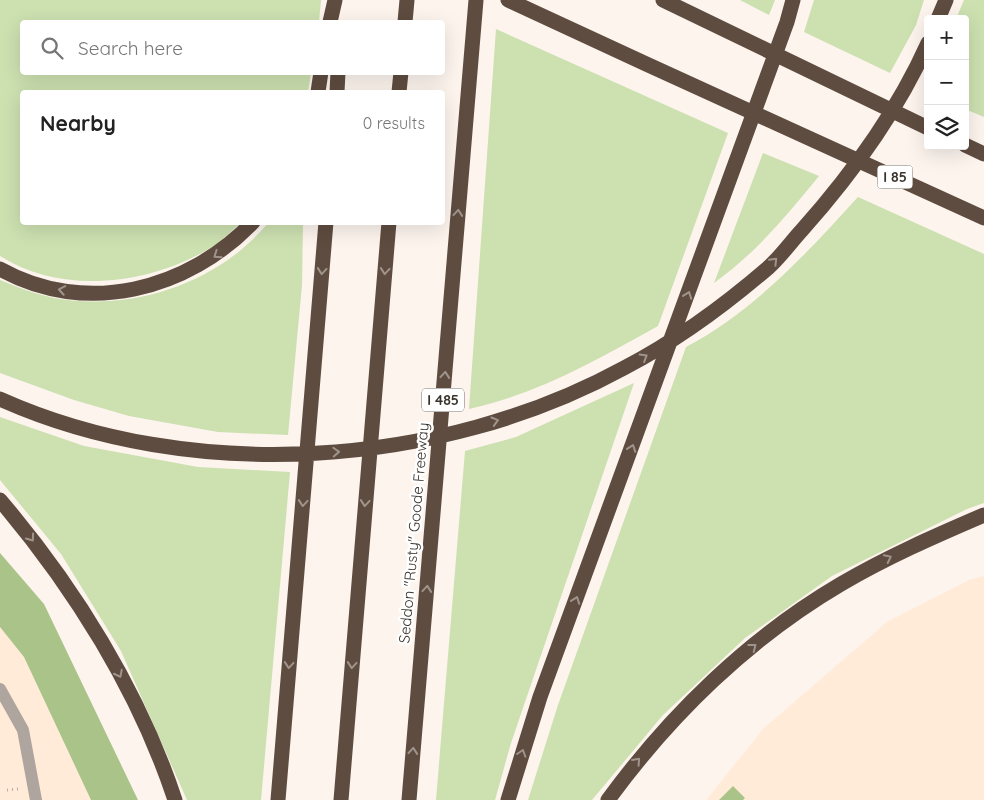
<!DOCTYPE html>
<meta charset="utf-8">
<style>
:root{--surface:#fff;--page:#f2f2f2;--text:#222;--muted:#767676;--line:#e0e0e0}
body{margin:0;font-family:Quicksand,sans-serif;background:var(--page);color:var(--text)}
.controls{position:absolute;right:15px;top:15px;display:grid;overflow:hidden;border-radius:5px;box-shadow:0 5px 20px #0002}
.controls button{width:45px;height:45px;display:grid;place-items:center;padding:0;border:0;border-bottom:1px solid var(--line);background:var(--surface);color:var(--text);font:25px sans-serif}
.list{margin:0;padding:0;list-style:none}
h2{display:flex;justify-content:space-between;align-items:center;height:65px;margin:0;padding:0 20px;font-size:21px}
h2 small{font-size:16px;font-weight:400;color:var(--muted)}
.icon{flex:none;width:28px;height:28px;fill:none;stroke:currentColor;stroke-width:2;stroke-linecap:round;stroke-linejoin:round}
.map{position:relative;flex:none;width:984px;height:800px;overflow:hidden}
.search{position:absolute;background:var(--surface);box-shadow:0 5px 20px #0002;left:20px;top:20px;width:425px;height:55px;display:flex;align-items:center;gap:12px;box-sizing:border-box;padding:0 18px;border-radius:5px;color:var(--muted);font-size:19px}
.panel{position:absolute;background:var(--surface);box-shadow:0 5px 20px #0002;left:20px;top:90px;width:425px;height:135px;border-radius:5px}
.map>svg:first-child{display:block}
</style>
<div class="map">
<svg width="984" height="800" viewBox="0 0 984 800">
<rect width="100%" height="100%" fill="#fcf4ed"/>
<path fill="#ffebd7" d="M984,576V800H706L764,728L887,622L969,580Z
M0,627L24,657L91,800H0Z"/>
<path fill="#cce0b0" d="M0,0H321L319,22H22V72L311,73L308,92H22V222L241,223C233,229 226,237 218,243C157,284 64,297 0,256Z
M740,0H775L769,15Z
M814,0H924L916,25L890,73L804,32Z
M964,0H984V117L965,109V19H956Z
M496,29L728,133L658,326C597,360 537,394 469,409Z
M763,153L819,176C787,215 756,253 714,283Z
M858,197L984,254V503L967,509L832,576L745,638L663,715L592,800H528L558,705L686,347C754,311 807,253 858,197Z
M268,223H303L302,285L288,435L218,432L129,416L74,400L0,373V280C17,287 36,294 54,298C132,312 217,284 268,223Z
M634,383L511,743L495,800H436L465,451L516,437Z
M0,417L84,446L198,467L290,472L261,800H187L121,651L61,554L0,480Z"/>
<path fill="#aac388" d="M0,553L44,604L138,800H91L24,657L0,627Z
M733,786L745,798L743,800H719Z"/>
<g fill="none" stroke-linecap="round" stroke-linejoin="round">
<path stroke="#b5ada6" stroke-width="3" stroke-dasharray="1 4" stroke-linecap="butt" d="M7,790L18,789"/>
<path stroke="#afa59f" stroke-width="12" d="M0,689L23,730L36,800"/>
<path stroke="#5f4c40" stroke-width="15" d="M508,0C666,74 825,145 984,218
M663,0L928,128
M938,19L946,0
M330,22L335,0
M405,22L407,0
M318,92L321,72
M337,92L338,72
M399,92L401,72
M965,145L984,154
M0,269C86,317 188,290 253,222
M0,399C192,485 441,468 624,368C676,341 725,305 769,267C781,256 791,242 802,230C852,174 897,112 928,43
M0,500C74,587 139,691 175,800
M278,800L326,222
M341,800L389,222
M409,800L476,0
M508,800L540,697L787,22L793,0
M608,800C670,715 749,638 841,584C887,557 935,536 984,515"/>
</g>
<defs><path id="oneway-chevron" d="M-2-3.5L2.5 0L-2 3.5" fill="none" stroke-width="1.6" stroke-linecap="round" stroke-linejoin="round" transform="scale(1.25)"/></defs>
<g stroke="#9f948c">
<use href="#oneway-chevron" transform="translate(458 213) rotate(-85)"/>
<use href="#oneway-chevron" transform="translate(217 255) rotate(145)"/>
<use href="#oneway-chevron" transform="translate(774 261) rotate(-46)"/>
<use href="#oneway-chevron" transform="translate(322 271) rotate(95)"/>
<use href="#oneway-chevron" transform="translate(385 271) rotate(95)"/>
<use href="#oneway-chevron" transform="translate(62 290) rotate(-170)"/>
<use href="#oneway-chevron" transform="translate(688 295) rotate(-70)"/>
<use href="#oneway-chevron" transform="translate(644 357) rotate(-31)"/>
<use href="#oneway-chevron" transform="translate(445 375) rotate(-85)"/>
<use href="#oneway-chevron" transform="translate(495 421) rotate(-16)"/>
<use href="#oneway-chevron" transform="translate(632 448) rotate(-70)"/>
<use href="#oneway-chevron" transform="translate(336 452) rotate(-3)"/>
<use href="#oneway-chevron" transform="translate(303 503) rotate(95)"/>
<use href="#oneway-chevron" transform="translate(365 503) rotate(95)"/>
<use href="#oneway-chevron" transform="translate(31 538) rotate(54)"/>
<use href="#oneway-chevron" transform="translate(888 558) rotate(-26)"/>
<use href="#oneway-chevron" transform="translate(427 589) rotate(-85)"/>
<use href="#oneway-chevron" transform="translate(576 600) rotate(-70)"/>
<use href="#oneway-chevron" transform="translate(753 647) rotate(-38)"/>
<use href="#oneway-chevron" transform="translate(289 665) rotate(95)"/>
<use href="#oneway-chevron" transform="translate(352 665) rotate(95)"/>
<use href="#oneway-chevron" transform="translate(119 674) rotate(63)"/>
<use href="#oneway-chevron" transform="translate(413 751) rotate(-85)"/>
<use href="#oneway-chevron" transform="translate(522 753) rotate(-72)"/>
<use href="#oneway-chevron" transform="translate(637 761) rotate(-48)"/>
</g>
<g text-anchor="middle" stroke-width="5" stroke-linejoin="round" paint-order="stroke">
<g fill="#fff" stroke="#75706b" stroke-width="1">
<rect x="877.5" y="165.5" width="35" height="23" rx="4"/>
<rect x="422" y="388.5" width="42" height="23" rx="4"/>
</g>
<g font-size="14" font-weight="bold" fill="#3a332c">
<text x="895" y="182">I 85</text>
<text x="443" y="405">I 485</text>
</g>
<g font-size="15" fill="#3a332c" stroke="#fff">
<text transform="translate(414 533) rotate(-85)" y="5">Seddon "Rusty" Goode Freeway</text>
</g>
</g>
</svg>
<div class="controls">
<button>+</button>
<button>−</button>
<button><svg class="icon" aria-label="layers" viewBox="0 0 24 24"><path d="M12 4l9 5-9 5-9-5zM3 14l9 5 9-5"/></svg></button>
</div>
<div class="search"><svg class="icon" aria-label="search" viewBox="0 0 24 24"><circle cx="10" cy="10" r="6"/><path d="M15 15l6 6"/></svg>Search here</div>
<section class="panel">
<h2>Nearby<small>0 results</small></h2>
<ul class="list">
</ul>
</section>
</div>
